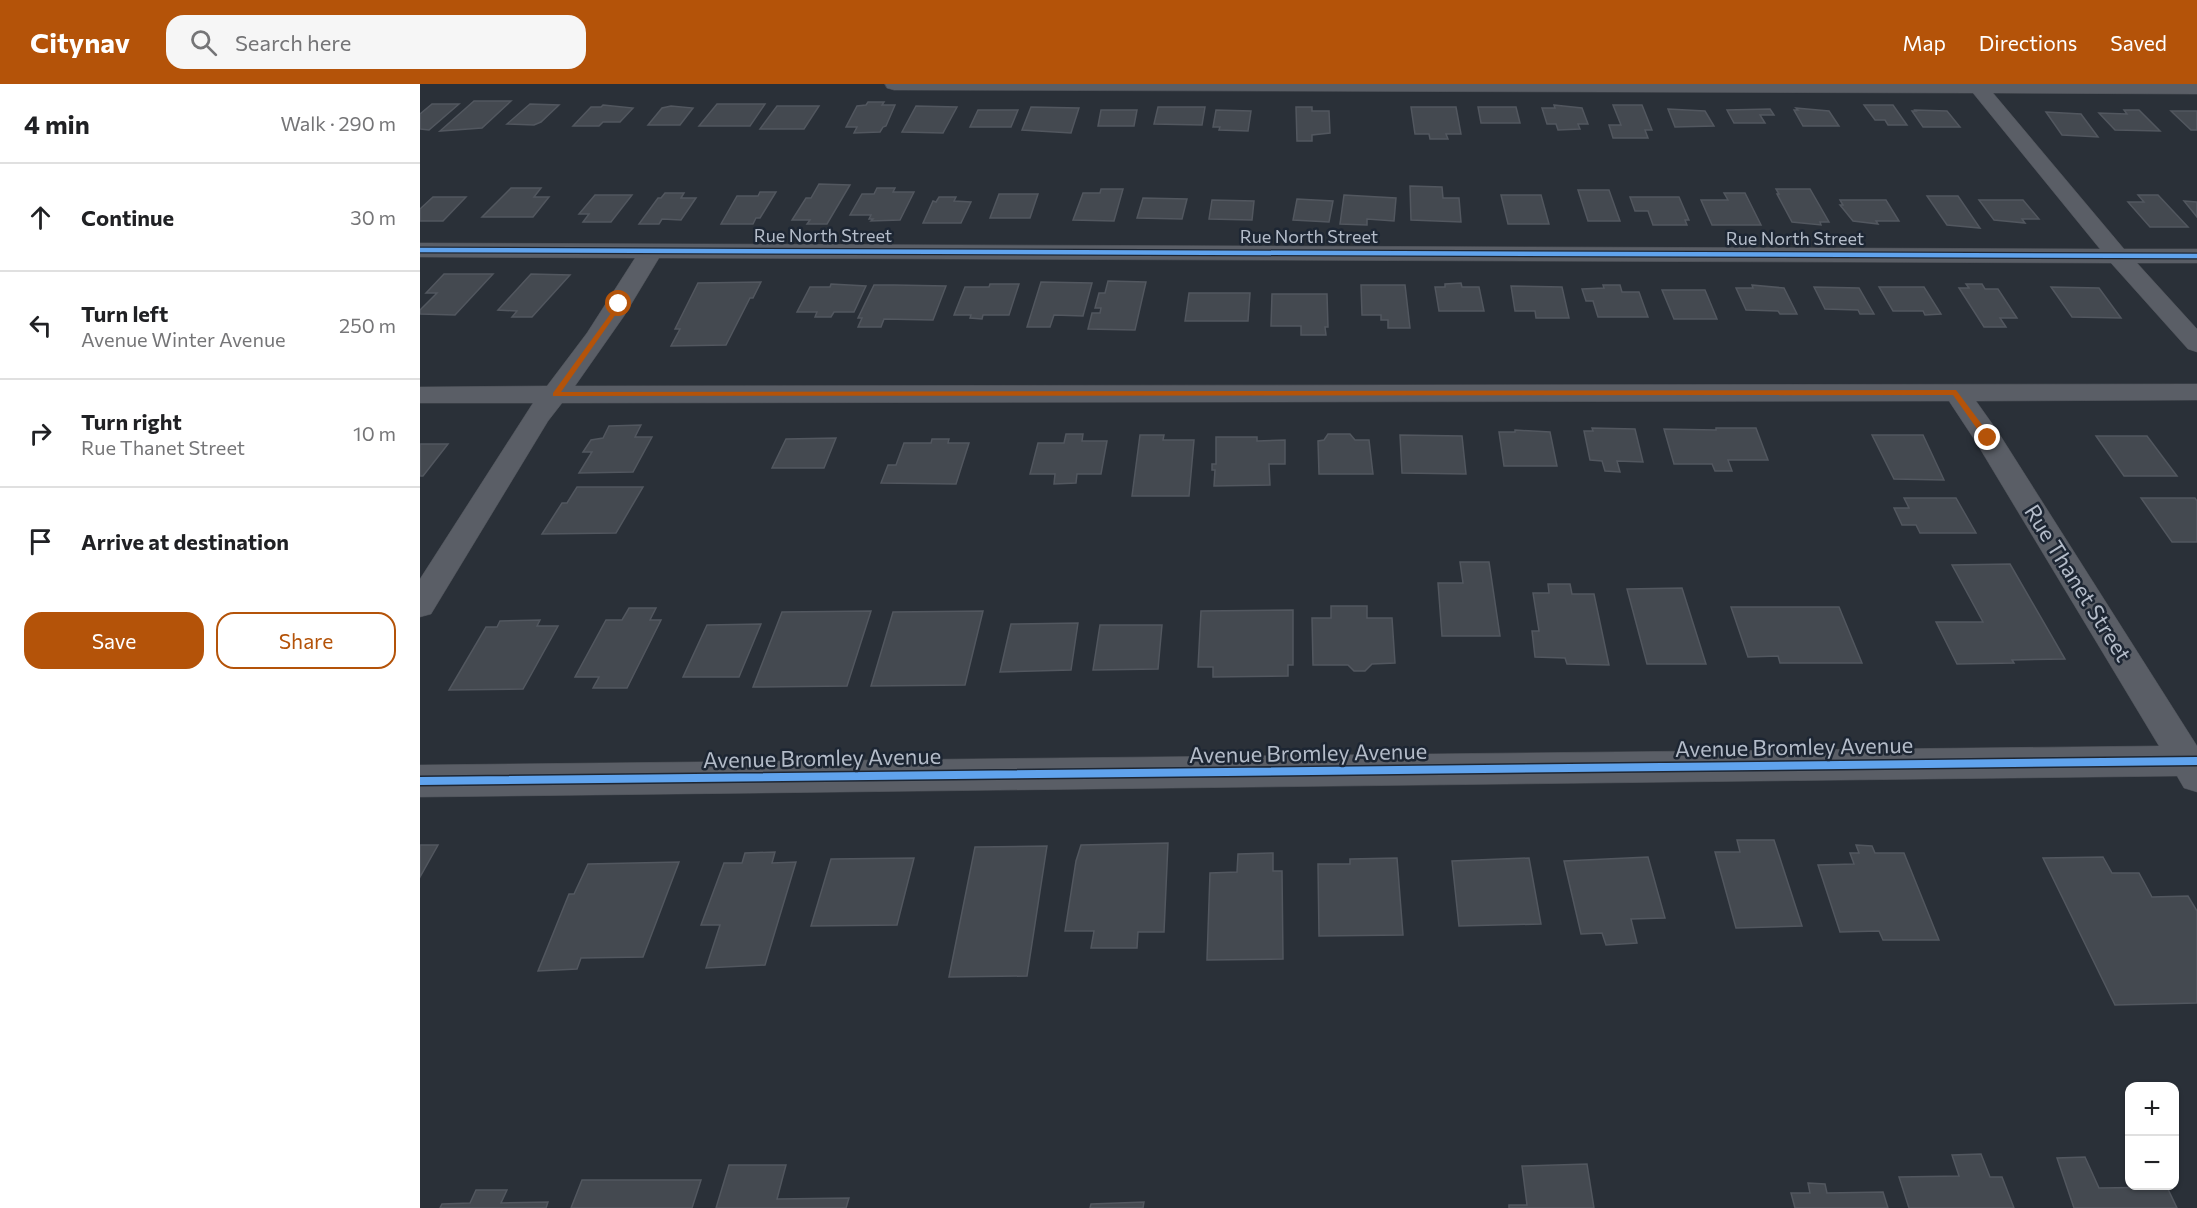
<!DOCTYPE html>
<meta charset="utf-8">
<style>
:root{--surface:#fff;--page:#f6f6f6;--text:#202124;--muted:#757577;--line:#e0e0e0;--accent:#b45309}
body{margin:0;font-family:Commissioner,sans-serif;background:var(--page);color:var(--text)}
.controls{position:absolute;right:18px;bottom:18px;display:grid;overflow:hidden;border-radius:12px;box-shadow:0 2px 4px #0004}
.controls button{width:54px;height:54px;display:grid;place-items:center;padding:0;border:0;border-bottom:2px solid var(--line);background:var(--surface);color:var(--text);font:30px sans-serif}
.stop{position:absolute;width:18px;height:18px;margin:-14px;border:4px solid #b45309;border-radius:50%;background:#fff}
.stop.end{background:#b45309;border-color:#fff;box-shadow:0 2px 6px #0008}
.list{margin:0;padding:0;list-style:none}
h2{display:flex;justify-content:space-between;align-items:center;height:78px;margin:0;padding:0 24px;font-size:26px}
h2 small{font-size:20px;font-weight:400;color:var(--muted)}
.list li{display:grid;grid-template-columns:39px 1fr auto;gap:18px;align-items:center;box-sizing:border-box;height:108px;padding:0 24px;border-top:2px solid var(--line)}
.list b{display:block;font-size:22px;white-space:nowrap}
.list p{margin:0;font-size:20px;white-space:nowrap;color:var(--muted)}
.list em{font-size:20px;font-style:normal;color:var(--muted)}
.actions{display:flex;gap:12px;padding:18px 24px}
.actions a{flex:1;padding:14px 0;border:2px solid var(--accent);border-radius:18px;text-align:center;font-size:21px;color:var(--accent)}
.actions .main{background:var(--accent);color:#fff}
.icon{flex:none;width:33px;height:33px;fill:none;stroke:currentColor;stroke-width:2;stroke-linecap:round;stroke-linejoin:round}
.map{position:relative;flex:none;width:1777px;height:1124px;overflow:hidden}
header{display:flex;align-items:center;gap:36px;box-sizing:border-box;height:84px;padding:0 30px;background:var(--accent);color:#fff}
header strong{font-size:28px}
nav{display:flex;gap:33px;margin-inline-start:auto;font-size:21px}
.search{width:420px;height:54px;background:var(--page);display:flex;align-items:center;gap:15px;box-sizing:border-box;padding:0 21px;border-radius:18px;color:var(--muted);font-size:22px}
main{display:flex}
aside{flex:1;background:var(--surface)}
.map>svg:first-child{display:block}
</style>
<header>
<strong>Citynav</strong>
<div class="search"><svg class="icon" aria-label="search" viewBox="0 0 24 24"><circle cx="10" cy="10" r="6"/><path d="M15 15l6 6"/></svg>Search here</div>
<nav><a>Map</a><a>Directions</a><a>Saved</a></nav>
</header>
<main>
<aside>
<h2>4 min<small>Walk · 290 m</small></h2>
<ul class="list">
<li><svg class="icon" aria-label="ahead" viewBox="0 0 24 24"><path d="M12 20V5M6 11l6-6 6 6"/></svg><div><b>Continue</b></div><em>30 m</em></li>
<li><svg class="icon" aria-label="left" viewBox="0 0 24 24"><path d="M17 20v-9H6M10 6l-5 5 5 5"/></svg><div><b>Turn left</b><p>Avenue Winter Avenue</p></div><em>250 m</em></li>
<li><svg class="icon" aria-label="right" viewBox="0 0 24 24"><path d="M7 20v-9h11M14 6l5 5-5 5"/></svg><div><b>Turn right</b><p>Rue Thanet Street</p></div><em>10 m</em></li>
<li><svg class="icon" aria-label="arrive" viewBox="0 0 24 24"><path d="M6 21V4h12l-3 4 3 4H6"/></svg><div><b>Arrive at destination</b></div></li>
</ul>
<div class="actions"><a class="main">Save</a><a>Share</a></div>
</aside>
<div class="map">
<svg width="1777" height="1124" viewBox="0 0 1777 1124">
<rect width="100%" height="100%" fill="#2a3038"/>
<path fill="#444950" stroke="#52575f" stroke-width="1.5" d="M54,17H91L62,44L20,47Z
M448,18H464L462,21H475L466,42L463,43L460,48L434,49L437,43H426L437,22L446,21Z
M12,20H39L9,46L0,45V30Z
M110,20L139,21L121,38L114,41L87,40Z
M297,20H345L330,42H279Z
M183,21L213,24L200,38H183L179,42H153L171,23H181Z
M1134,21L1162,24L1168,40H1158L1160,45L1138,46L1136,40H1127L1122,24H1135Z
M1193,21H1222L1232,46H1225L1228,54H1193L1189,41H1201Z
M1444,21H1473L1487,41H1468L1465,36H1455Z
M251,22L273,24L260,41H228L242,24Z
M357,22H399L384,45H340Z
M496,22L537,23L523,49L482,48Z
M611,23L659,24L651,49L602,46Z
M738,23H785L782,41L734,40Z
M876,23H892V27H909L910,49L892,51V57H877Z
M991,23H1036L1041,50H1026L1028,55H1010L1009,50H995Z
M1058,23H1096L1100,39H1061Z
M1376,24L1409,27L1419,42H1383L1374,26H1378Z
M1248,25L1285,27L1294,42L1255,43Z
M1350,25L1354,31H1340L1345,39H1314L1307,26Z
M558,26H598L591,43H550Z
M681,26H717L714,42H678Z
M796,26L831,27L828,47L799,46L800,43H793Z
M1495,26L1527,27L1540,43H1503L1492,27H1496Z
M1704,26H1719L1740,47L1695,46L1679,29L1707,30Z
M1751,27H1777V46H1771Z
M1626,28L1661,30L1678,53L1642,51Z
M399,100L430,101L407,140H387L390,136H372L386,114H391Z
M990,102L1022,103L1023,114H1039L1041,138L991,136Z
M91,104H121L114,113H129L113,133H62Z
M457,104H475L473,108H494L480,136L451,137L453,135H449L451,131H430L442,110H454Z
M681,105H703L694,137L653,136L663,109H680Z
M1356,105H1390L1409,138H1400L1401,141L1372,138L1357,110H1359Z
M1158,106H1189L1200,137H1168Z
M340,108H356L340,134H336L333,140H301L317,112H338Z
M245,109H264L261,114H276L261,136L242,135L239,140H219L238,114H241Z
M1304,109H1325L1341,141H1292L1281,116H1308Z
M579,110H618L610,134H570Z
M175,111H212L191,138H163L169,130H159Z
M924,111L976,114L974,137L947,135V141L920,140Z
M1081,111H1121L1129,140H1088Z
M1718,111H1738L1768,143H1730L1708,118H1724Z
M1507,112H1538L1560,144L1527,141Z
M13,113H46L23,137H0V125Z
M519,113H536L534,117L551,118L541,139H503L513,117L516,118Z
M1210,113H1259L1269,136H1265L1267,141H1233L1228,127H1215Z
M723,114L767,115L762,135L717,134Z
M877,115L913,117L909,138L873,136Z
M792,116L834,117L832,136L789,135Z
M1420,116H1466L1479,137H1456L1458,140L1433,137L1420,121H1423Z
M1559,116H1603L1619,135H1602L1605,139L1574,136Z
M1764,117L1777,118V133Z
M24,190H73L35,231L0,230V226L17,209H6Z
M111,190L150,191L112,233H92L97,227L78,226Z
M688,197L726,198L715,246L668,245L672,229H680L681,224H675L679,209H685Z
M341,198L333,214H330L306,261L251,262L260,245H255L278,199Z
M621,198L672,199L663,232L634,231L630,243H607Z
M1041,199L1042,203H1059L1064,227H1019L1015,203H1025V200Z
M411,200L446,202L434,228H414L411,233H395L397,228H377L390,203H410Z
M570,200H599L589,231H563L562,235L550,234L551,231H534L545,203H569Z
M1546,200H1562L1565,205H1578L1597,234H1580L1586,243H1564L1539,204H1549Z
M454,201H474L526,202L513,236L464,235L461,243H438L442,234H438Z
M941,201H985L990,244H968V236H961V231H942Z
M1183,201H1200L1202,208H1219L1228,233H1178L1173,217H1166L1162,205L1184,204Z
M1332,201L1364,204L1377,230H1360L1358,227L1326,226L1316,204H1333Z
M1091,202L1142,203L1149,234H1116L1115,227H1095Z
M1394,203L1439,204L1454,230H1440L1438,226L1405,225Z
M1459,203H1504L1521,230L1505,231L1503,227H1473Z
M1631,203L1679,204L1701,234L1652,233Z
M1242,206H1285L1297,235H1254Z
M769,209H830L828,237H765Z
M852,210H907L908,243H905L906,251H881V242H851Z
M221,341L215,353H232L213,388L159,389L172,368H163L171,356L183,354L189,342Z
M1172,344L1215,345L1223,378L1197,377L1200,388L1185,387L1182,377L1170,376L1164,347H1173Z
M1296,344H1336L1348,376H1308L1312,387H1295L1292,380H1254L1244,345L1296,346Z
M1095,346L1130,348L1137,382H1084L1079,348H1095Z
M646,350H663L662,357H687L681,390H657L656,399L634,400L635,390H610L618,359H644Z
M908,350H930L935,356H949L953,390H899L898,357L904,356Z
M720,351H744L743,356H774L769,412H712Z
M980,351L1042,352L1046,390L982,389Z
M1452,351H1503L1524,396L1474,395Z
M1676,352H1727L1757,392H1704Z
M796,353H837V357L865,356V380H849L850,401L794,402L795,386H792V380H796Z
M416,354L404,384H352L366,355Z
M512,355H529L528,359H549L536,400L461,399L468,381H476L484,359H511Z
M0,360H28L3,392H0Z
M157,403H223L196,449L122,450L142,419H147Z
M1484,414H1536L1556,449H1500L1496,441H1482L1474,424H1489Z
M1721,414H1775L1777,417V458H1752Z
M1040,478H1069L1080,552H1022L1018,499H1043Z
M1590,480L1645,575L1592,576L1594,579L1537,580L1516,538H1563L1532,481Z
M1128,500H1150L1152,510H1174L1189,581L1147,580L1145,574L1115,573L1112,547H1119L1113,509H1129Z
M1262,504L1286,580H1227L1207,505Z
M911,522H947V534H972L975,579L952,580L945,587H934L928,581H893L892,534H911Z
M1311,523H1419L1442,579H1360L1358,572L1328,573Z
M209,524H236L230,536H241L207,604H173L179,593H155L186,536H202Z
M873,526V581H868V592L793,593V583H778L781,527Z
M451,527L427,602L333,603L362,528Z
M563,527L545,601L451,602L473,528Z
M120,536L117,542H138L103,605L29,606L66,543H77L80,537Z
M658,539L651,586L580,588L591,540Z
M341,540L319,593H263L287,541Z
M680,541H742L738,585L673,586Z
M1317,756H1354L1382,842L1316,844L1295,768H1320Z
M748,759L744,848H718L717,864H671L674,847H645L656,777L661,761Z
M0,761H18L0,793Z
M1436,761L1452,762L1455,769H1484L1519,856H1463L1459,847L1420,848L1398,781L1434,780L1430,769H1439Z
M627,762L607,892L529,893L555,763Z
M355,768L352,779L376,778L345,881L286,884L300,841H281L304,779H322L325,769Z
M853,769V787H862L863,875L787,876L790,789L817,788L818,770Z
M1228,773L1245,834L1211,835L1217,859L1186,861L1182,849L1161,850L1144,777Z
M1683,773L1692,789H1719L1732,813L1768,812L1777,827V919L1695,921L1623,774Z
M494,774L477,841L391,842L411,775Z
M977,774L983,851L899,852L898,780H930V775Z
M1109,774L1121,840L1039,842L1032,777Z
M259,778L223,873L161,874L157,885L118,887L149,810H154L168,780Z
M1561,1070L1570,1093H1582L1594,1124H1489L1479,1093L1539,1092L1532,1071Z
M1665,1073L1679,1104L1747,1103L1757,1124H1654L1637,1074Z
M1167,1080L1174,1124H1089V1121H1107L1102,1082Z
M309,1081H366L357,1115L429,1114L426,1124H296Z
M162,1096H281L272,1124H151Z
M1388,1099L1405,1100L1407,1109L1463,1108L1468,1124H1375L1371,1109H1390Z
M56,1106H87L81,1119L128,1118L126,1124H20L22,1120L50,1119Z
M724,1118L723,1124H670L671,1120Z"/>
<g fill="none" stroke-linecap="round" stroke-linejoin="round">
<defs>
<path id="minor" d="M465,0H1777V10L1573,9L1704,165H1777V179H1717L1777,245V268L1768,265L1691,179L239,174L204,232L155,302L1777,300V316L1556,317L1578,348L1777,662V708L1764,704L1757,692L0,713V681L1739,662L1556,358L1529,317L142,319L128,337L11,530L0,533V495L113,319H0V303L127,302L167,249L215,174L0,173V159L1680,165L1553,9L474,6L467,4Z"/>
</defs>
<use href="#minor" stroke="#484c53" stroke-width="1"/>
<use href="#minor" fill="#5a5e66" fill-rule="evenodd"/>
<defs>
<path id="cycleway-far1" d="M0,166L1777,172"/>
<path id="cycleway" d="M0,697L1777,677"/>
</defs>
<use href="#cycleway-far1" stroke="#1d2633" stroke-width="7"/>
<use href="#cycleway" stroke="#1d2633" stroke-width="11"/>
<use href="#cycleway-far1" stroke="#60a3ed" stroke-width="4.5"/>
<use href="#cycleway" stroke="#60a3ed" stroke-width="8"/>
</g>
<path fill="#b45309" d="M199,218L203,220L141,308L1536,306L1572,354L1565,356L1533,311L133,312V309Z"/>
<g text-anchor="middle" stroke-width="5" stroke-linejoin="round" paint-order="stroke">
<g font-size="18" fill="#b4bcc9" stroke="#1d2633">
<text x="403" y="158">Rue North Street</text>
<text x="889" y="159">Rue North Street</text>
<text x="1375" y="161">Rue North Street</text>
</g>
<g font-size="22" fill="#b4bcc9" stroke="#1d2633">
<text transform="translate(1658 499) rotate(58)" y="8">Rue Thanet Street</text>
<text transform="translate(1374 663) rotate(-1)" y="8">Avenue Bromley Avenue</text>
<text transform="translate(888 669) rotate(-1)" y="8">Avenue Bromley Avenue</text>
<text transform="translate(402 674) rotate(-1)" y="8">Avenue Bromley Avenue</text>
</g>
</g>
</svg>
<div class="controls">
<button>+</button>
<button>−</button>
</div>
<div class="stop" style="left:199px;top:220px"></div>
<div class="stop end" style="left:1568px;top:354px"></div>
</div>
</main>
